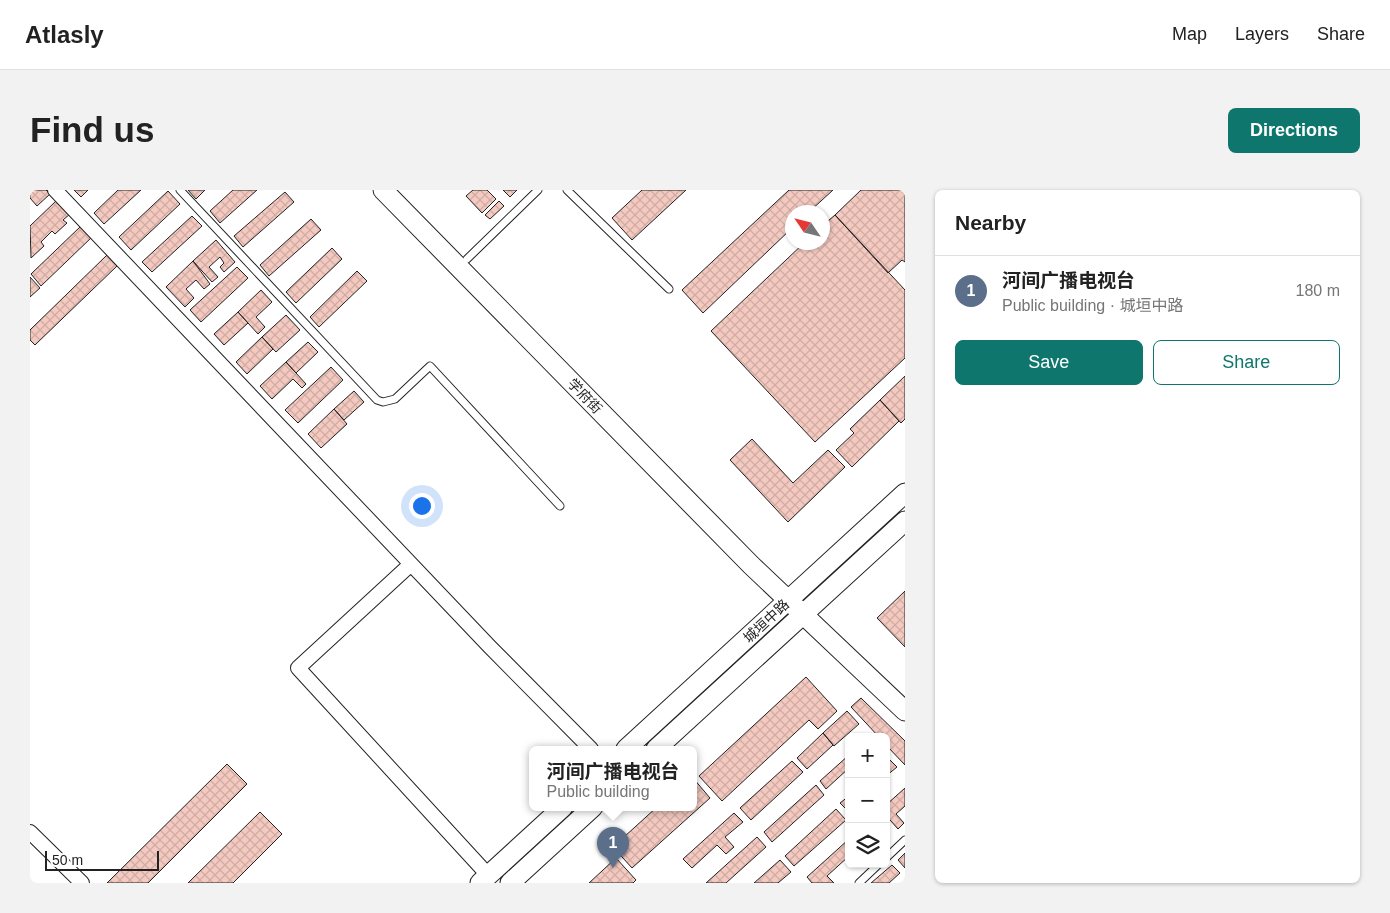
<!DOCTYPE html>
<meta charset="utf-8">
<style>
:root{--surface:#fff;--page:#f2f2f2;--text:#222;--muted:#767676;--line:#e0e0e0;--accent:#0f766e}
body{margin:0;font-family:Arial,"Noto Sans SC",sans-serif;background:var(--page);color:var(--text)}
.controls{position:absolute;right:15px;bottom:15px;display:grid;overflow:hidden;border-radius:8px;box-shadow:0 1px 4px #0004}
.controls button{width:45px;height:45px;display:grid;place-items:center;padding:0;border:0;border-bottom:1px solid var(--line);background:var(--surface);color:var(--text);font:25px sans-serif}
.compass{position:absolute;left:755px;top:15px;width:45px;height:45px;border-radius:50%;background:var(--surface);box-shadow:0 1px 4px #0004;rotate:305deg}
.scale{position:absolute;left:15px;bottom:12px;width:114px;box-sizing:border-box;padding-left:5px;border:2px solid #222;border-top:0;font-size:14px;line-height:18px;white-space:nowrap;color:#222;-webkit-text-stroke:4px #fff;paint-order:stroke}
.you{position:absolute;left:391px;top:315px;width:18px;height:18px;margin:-12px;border:4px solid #fff;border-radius:50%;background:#1a73e8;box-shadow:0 0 0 8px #1a73e833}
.badge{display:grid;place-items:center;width:32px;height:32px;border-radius:50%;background:var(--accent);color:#fff;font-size:16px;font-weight:700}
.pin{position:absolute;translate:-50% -41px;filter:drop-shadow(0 1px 2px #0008)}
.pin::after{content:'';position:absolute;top:26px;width:18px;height:15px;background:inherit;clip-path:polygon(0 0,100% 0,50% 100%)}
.popup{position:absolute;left:499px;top:556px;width:168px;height:65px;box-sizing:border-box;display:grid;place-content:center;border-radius:8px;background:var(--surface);filter:drop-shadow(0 1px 4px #0005);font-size:16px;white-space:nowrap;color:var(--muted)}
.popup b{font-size:19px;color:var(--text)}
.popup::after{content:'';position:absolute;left:50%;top:100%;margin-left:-10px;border:10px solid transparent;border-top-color:var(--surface)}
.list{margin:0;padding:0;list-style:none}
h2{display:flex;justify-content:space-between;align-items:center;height:65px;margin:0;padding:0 20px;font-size:21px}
h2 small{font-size:16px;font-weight:400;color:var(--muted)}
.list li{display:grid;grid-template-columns:32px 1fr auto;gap:15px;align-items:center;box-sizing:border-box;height:70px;padding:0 20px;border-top:1px solid var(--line)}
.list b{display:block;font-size:19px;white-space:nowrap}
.list p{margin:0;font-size:16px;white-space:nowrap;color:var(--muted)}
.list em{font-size:16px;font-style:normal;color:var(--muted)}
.actions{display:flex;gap:10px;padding:15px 20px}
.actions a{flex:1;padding:11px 0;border:1px solid var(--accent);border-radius:8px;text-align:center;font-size:18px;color:var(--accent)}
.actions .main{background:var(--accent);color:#fff}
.icon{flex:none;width:28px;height:28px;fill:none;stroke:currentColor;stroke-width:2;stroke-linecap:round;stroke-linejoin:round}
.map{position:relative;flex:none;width:875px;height:693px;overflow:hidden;border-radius:8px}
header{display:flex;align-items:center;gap:30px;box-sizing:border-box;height:70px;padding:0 25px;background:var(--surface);border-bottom:1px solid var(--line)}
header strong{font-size:24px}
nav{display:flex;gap:28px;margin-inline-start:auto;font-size:18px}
.intro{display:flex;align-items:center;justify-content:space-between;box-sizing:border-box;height:120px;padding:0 30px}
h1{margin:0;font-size:35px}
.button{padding:12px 22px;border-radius:8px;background:var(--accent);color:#fff;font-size:18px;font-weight:700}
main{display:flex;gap:30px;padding:0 30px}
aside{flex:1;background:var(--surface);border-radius:8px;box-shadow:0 1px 4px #0004}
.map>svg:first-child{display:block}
</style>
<header>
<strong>Atlasly</strong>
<nav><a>Map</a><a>Layers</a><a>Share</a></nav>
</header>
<div class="intro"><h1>Find us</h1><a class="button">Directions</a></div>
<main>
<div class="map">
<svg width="875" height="693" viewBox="0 0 875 693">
<defs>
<pattern id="building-cross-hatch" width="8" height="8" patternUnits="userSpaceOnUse" patternTransform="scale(1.25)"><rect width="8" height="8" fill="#f3c9c0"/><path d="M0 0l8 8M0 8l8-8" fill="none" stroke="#d0aca5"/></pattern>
</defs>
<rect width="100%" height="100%" fill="#fff"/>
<path fill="url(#building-cross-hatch)" stroke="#222" d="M0,0H16L20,4L7,16L0,8Z
M44,0H58L51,7Z
M88,0H111L74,34L64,23Z
M158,0H175L166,9Z
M203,0H227L190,33L180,21Z
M443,0H457L466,9L452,23L436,6Z
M473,0H487L480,7Z
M612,0H656L602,50L582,28Z
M759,0H803L779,22H762V38L673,123L652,100Z
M831,0H875V72L872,70L858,83L805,25Z
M138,1L150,14L101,60L89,47Z
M255,2L264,12L213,57L204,46Z
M27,10L40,24L33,30L37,33L25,44L22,41L11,52L14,56L1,68L0,36Z
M469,11L474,16L460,29L455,25Z
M805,25L875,100V168L785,252L681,141L775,52H792V36Z
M162,26L172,36L122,82L112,72Z
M281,29L291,40L239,86L230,75Z
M51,36L62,47L11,96L1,84Z
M186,50L205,72L194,82L190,77L194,73L190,67L179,77L188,87L182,92L163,71Z
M302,58L312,69L266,113L256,102Z
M77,65L87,76L5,155L0,150V140Z
M163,71L180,94L174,99L166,90L156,99L164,108L155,117L136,97Z
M207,77L218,88L171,132L160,120Z
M327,81L337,91L289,137L280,127Z
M0,87L10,98L0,107Z
M231,100L242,112L226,127L235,137L228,144L208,122Z
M208,122L218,133L194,155L184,144Z
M256,125L270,140L246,162L232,147Z
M232,147L243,159L217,184L206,172Z
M278,152L288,162L266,183L256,172Z
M256,172L276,194L272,198L263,189L242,209L230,196Z
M301,177L313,190L268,233L255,220Z
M875,186V229L871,233L850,210Z
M324,201L334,212L314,230L304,219Z
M850,210L869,231L822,277L806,260L824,243L820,239Z
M304,219L317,234L291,258L278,244Z
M722,249L763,293L798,260L815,277L758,332L700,270Z
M875,401V457L847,428Z
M776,487L807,521L788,539L779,530L692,611L669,586Z
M831,508L875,551V575L856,555V547H849L821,517Z
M817,521L829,534L804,556L793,543Z
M793,543L803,555L777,579L767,568Z
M819,565V578L796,599L790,591Z
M859,569L867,577L856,586V572Z
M762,571L773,582L721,630L710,618Z
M197,574L217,594L118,693H77Z
M663,588L680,608L602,678L583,657L627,617H663Z
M786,595L794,605L742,652L734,642Z
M875,598V616L866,624L874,633L868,639L860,630L856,633V615Z
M819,606V620L818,621L810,613Z
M806,619L816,630L764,676L755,666Z
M230,622L252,644L203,693H158Z
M704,623L713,632L695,647L704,657L696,664L687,655L662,678L653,669Z
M727,647L736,657L696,693H676Z
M819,649V666L797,686L804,693H782L777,687Z
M875,663V678L868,670Z
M586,668L606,690L603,693H559Z
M750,670L761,682L748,693H724Z
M862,675L870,683L859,693H841Z"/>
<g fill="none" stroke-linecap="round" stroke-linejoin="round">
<defs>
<path id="lane" d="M150,0L347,210L353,212L365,209L400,176L530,316
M537,0L639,99
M437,69L508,0
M856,668L875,650
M829,693L849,674"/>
<path id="street" d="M25,0L460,457L561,559
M381,374L268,478L458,685
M0,642L52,693"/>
<path id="secondary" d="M353,0L721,375L875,521
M596,559L875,303
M626,559L875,331
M450,693L533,617
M480,693L563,617"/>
</defs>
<use href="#lane" stroke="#222" stroke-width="9"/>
<use href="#street" stroke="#222" stroke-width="16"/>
<use href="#secondary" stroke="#222" stroke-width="21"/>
<use href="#lane" stroke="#fff" stroke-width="7"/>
<use href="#street" stroke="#fff" stroke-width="14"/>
<use href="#secondary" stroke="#fff" stroke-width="19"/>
</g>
<g text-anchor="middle" stroke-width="4" stroke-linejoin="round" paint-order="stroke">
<g font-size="14" fill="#222" stroke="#fff">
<text transform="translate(555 206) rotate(46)" y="5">学府街</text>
<text transform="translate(736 431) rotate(-43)" y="5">城垣中路</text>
</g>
</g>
</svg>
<div class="controls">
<button>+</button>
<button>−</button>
<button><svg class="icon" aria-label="layers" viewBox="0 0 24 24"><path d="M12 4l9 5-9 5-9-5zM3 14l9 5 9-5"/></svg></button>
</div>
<svg class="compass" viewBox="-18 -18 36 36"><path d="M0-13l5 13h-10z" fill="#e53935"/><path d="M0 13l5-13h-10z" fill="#767676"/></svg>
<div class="scale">50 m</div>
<div class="you"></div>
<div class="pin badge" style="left:583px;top:678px;background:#5c6f8a">1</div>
<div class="popup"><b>河间广播电视台</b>Public building</div>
</div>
<aside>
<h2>Nearby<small></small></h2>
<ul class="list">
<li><span class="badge" style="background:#5c6f8a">1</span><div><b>河间广播电视台</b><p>Public building · 城垣中路</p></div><em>180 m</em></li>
</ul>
<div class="actions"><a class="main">Save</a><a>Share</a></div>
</aside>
</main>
